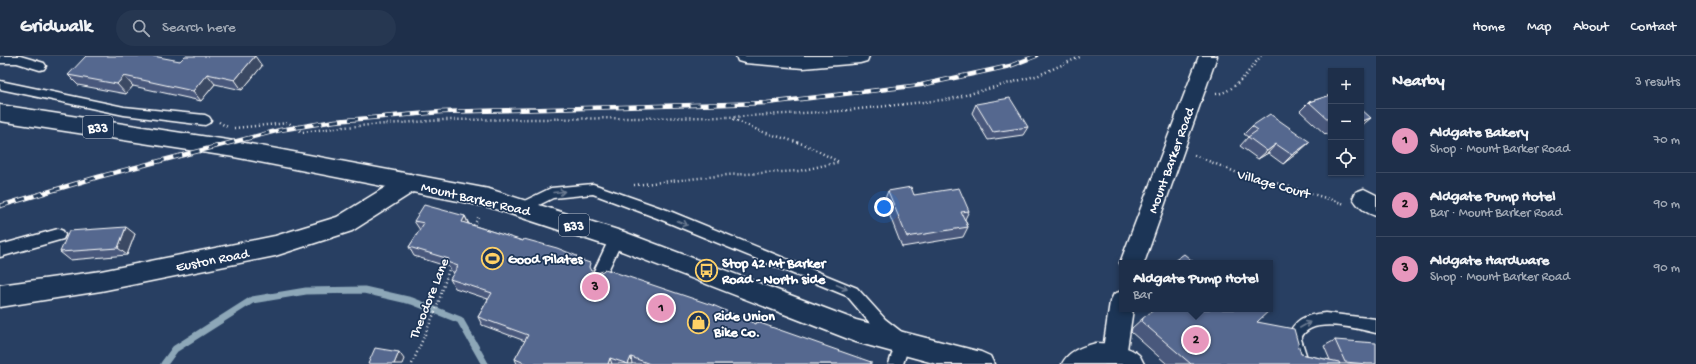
<!DOCTYPE html>
<meta charset="utf-8">
<style>
:root{--surface:#1e2f4a;--page:#263751;--text:#f1f3f6;--muted:#a1a9b5;--line:#3c4a62;--accent:#e797bd}
body{margin:0;font-family:"Gochi Hand",sans-serif;background:var(--page);color:var(--text)}
.controls{position:absolute;right:12px;top:12px;display:grid;overflow:hidden;border-radius:0px;box-shadow:0 1px 3px #0004}
.controls button{width:36px;height:36px;display:grid;place-items:center;padding:0;border:0;border-bottom:1px solid var(--line);background:var(--surface);color:var(--text);font:20px sans-serif}
.you{position:absolute;left:884px;top:151px;width:14px;height:14px;margin:-10px;border:3px solid #fff;border-radius:50%;background:#1a73e8;box-shadow:0 0 0 6px #1a73e833}
.badge{display:grid;place-items:center;width:26px;height:26px;border-radius:50%;background:var(--accent);color:#111;font-size:13px;font-weight:700}
.pin{position:absolute;translate:-50% -50%;border:2px solid #fff;box-shadow:0 1px 4px #0006}
.popup{position:absolute;left:1119px;top:204px;width:154px;height:52px;box-sizing:border-box;display:grid;place-content:center;border-radius:0px;background:var(--surface);filter:drop-shadow(0 1px 3px #0005);font-size:13px;white-space:nowrap;color:var(--muted)}
.popup b{font-size:15px;color:var(--text)}
.popup::after{content:'';position:absolute;left:50%;top:100%;margin-left:-8px;border:8px solid transparent;border-top-color:var(--surface)}
.list{margin:0;padding:0;list-style:none}
h2{display:flex;justify-content:space-between;align-items:center;height:52px;margin:0;padding:0 16px;font-size:17px}
h2 small{font-size:13px;font-weight:400;color:var(--muted)}
.list li{display:grid;grid-template-columns:26px 1fr auto;gap:12px;align-items:center;box-sizing:border-box;height:64px;padding:0 16px;border-top:1px solid var(--line)}
.list b{display:block;font-size:15px;white-space:nowrap}
.list p{margin:0;font-size:13px;white-space:nowrap;color:var(--muted)}
.list em{font-size:13px;font-style:normal;color:var(--muted)}
.icon{flex:none;width:22px;height:22px;fill:none;stroke:currentColor;stroke-width:2;stroke-linecap:round;stroke-linejoin:round}
.map{position:relative;flex:none;width:1376px;height:308px;overflow:hidden}
header{display:flex;align-items:center;gap:24px;box-sizing:border-box;height:56px;padding:0 20px;background:var(--surface);border-bottom:1px solid var(--line)}
header strong{font-size:19px}
nav{display:flex;gap:22px;margin-inline-start:auto;font-size:14px}
.search{width:280px;height:36px;background:var(--page);display:flex;align-items:center;gap:10px;box-sizing:border-box;padding:0 14px;border-radius:22px;color:var(--muted);font-size:15px}
main{display:flex}
aside{flex:1;background:var(--surface)}
.map>svg:first-child{display:block}
</style>
<header>
<strong>Gridwalk</strong>
<div class="search"><svg class="icon" aria-label="search" viewBox="0 0 24 24"><circle cx="10" cy="10" r="6"/><path d="M15 15l6 6"/></svg>Search here</div>
<nav><a>Home</a><a>Map</a><a>About</a><a>Contact</a></nav>
</header>
<main>
<div class="map">
<svg width="1376" height="308" viewBox="0 0 1376 308">
<rect width="100%" height="100%" fill="#283f62"/>
<filter id="ink" filterUnits="userSpaceOnUse"><feTurbulence type="fractalNoise" baseFrequency=".025" numOctaves="2"/><feDisplacementMap in="SourceGraphic" scale="8" xChannelSelector="R" yChannelSelector="G"/><feConvolveMatrix kernelMatrix="1 2 1 2 8 2 1 2 1" color-interpolation-filters="sRGB"/></filter>
<g filter="url(#ink)">
<g fill="none" stroke-linecap="round" stroke-linejoin="round">
<path stroke="#8da7b8" stroke-width="7" d="M164,308L175,293L252,244L306,235L364,234L412,245L460,264L485,308"/>
<defs>
<path id="service" d="M0,0H20L44,7L46,10L44,13L40,14L17,7H0Z
M0,25L124,51L205,59L209,61L211,64L209,67L205,69L124,59L0,33Z
M593,128L667,154L857,232L885,263L908,281L910,286L903,308H889L895,288L875,273L847,240L657,162L593,138L553,142L523,157L518,156L517,152L518,148L551,132Z
M58,173L63,175L65,179L63,183L0,201V189Z
M616,177L621,179L623,183L604,223L599,225L594,223L592,219L594,215L611,179Z
M1325,257L1376,263V277C1358,273 1309,259 1301,283L1309,308H1295L1287,283C1294,263 1304,259 1325,257Z"/>
<path id="minor" d="M736,0H869L867,5L860,7L803,12L745,7L738,5Z
M410,118L418,121L421,127L418,133L352,175L275,200L101,235L0,251V229L101,215L275,180L337,161L402,121Z
M1364,133L1376,139V160C1366,157 1358,151 1353,142L1356,136Z"/>
<path id="secondary" d="M1199,0H1217L1144,207H1122V210L1120,207Z
M1122,235V253H1133L1126,300L1123,308H1105L1102,300L1110,246L1114,238Z"/>
<path id="primary" d="M0,49L234,85L489,133L624,176L856,264L981,296L990,300L994,308H937L856,286L611,191L489,151L234,101L0,65Z
M1096,287C1108,287 1130,290 1139,299C1141,301 1142,305 1144,308H1062C1069,294 1082,291 1096,287Z"/>
</defs>
<use href="#service" stroke="#fff" stroke-width="3"/>
<use href="#minor" stroke="#fff" stroke-width="3"/>
<use href="#secondary" stroke="#fff" stroke-width="3"/>
<use href="#primary" stroke="#fff" stroke-width="3"/>
<path stroke="#fff" stroke-width="2.5" stroke-dasharray="1 3" stroke-linecap="butt" d="M1216,38C1236,36 1249,14 1261,0
M219,66L229,72
M234,72L289,67L302,76L343,71L444,64L729,61L841,55L951,43L1039,19L1082,0
M1194,99L1240,118L1280,128L1345,148
M634,129L727,119L799,115L839,106L806,89L760,75L731,62
M472,173L479,160
M412,308L437,251L450,210"/>
<use href="#service" fill="#1d3557" fill-rule="evenodd"/>
<use href="#minor" fill="#1d3557" fill-rule="evenodd"/>
<use href="#secondary" fill="#1d3557" fill-rule="evenodd"/>
<use href="#primary" fill="#1d3557" fill-rule="evenodd"/>
<defs>
<path id="rail" d="M0,150L98,121L280,74L335,65L441,56L767,47L921,29L1010,10L1036,0"/>
</defs>
<use href="#rail" stroke="#fff" stroke-width="4.5"/>
<use href="#rail" stroke="#1d3557" stroke-width="3" stroke-dasharray="9" stroke-linecap="butt"/>
</g>
<path fill="#48597b" stroke="#fff" d="M180,5L262,10L242,34L215,28L201,45L133,30L126,38L78,29L68,19Z
M1331,39V81L1326,77L1325,78L1300,55L1309,46Z
M976,48L1028,71L1023,79L988,84L972,57Z
M1252,70L1301,94L1283,108L1268,97L1258,103L1240,90L1248,81L1244,78Z
M888,135L914,139L969,155L965,163L968,171L963,181L902,191L884,145Z
M465,160L469,168L577,203L591,215L597,217L756,268L871,308H517L515,303L525,285L482,269L478,261L488,243L455,232L450,223L455,217L451,215L449,211L414,200L409,191L420,174L414,165Z
M135,178L127,199L70,204L60,196Z
M1143,262L1257,266L1301,298L1330,304L1324,290L1335,284L1376,308H1167L1131,276L1132,272Z"/>
<path fill="#3b4964" stroke="#fff" d="M255,0L262,10L242,34L235,24Z
M207,18L215,28L201,45L193,35Z
M124,20L133,30L126,38L117,28Z
M1371,62L1361,70V65Z
M1310,86L1301,94L1283,108L1292,99Z
M1276,88L1268,97L1258,103L1267,95Z
M465,160L469,170L462,166Z
M126,171L135,178L127,199L118,192Z
M399,296L404,303L402,308H394Z
M631,301L632,308H628Z
M610,302L612,308H608Z"/>
<path fill="#54688f" stroke="#fff" d="M86,0H153L180,5L185,0H255L235,24L207,18L193,35L124,20L117,28L68,19Z
M1331,39V66L1309,46Z
M1010,42L1028,71L993,76L976,48Z
M1361,53L1371,62L1361,65Z
M1270,58L1310,86L1292,99L1276,88L1267,95L1248,81L1258,74L1252,70Z
M911,131L914,139L959,132L969,155L961,156L968,171L907,181L888,135Z
M424,149L465,160L462,166L523,185L524,183L557,192L577,200L575,202L590,207L589,211L591,215L597,217L603,215L605,213L715,250L756,268L757,266L871,306V308H650L631,301L628,308L610,302L608,308H527L515,303L528,279L478,261L492,237L450,223L458,210L447,206L449,203L409,191L424,167L414,165Z
M126,171L118,192L60,196L69,175Z
M1184,198L1195,207H1171Z
M1270,252L1271,253L1257,266L1294,273L1301,298L1339,306L1340,308H1191L1142,266L1143,262L1155,253H1270Z
M1335,284L1376,287V308H1367L1345,306Z
M375,292L399,296L394,308H368Z"/>
<defs><path id="oneway-shaft" d="M-6 0H5M1.5-3L5.5 0L1.5 3" fill="none" stroke-width="1.6" stroke-linecap="round" stroke-linejoin="round"/></defs>
<g stroke="#6c7c92">
<use href="#oneway-shaft" transform="translate(559 136) rotate(-5)"/>
<use href="#oneway-shaft" transform="translate(682 167) rotate(22)"/>
<use href="#oneway-shaft" transform="translate(842 231) rotate(23)"/>
<use href="#oneway-shaft" transform="translate(1305 269) rotate(-30)"/>
</g>
</g>
<defs>
<symbol id="stadium-ring" viewBox="-11 -11 22 22"><circle r="9.5" fill="#1d3557" stroke="#ffd166" stroke-width="1.5"/><path d="M0-5a6.5 5 0 1 0 0 10a6.5 5 0 1 0 0-10ZM-3.5-1.8h7v3.6h-7Z" fill="#ffd166"/></symbol>
<symbol id="bus-ring" viewBox="-11 -11 22 22"><circle r="9.5" fill="#1d3557" stroke="#ffd166" stroke-width="1.5"/><path d="M-5-6H5V4H4V6H2V4H-2V6H-4V4H-5ZM-3.5-4V0h7V-4ZM-3.5 1.2v1.5H-2V1.2ZM2 1.2v1.5H3.5V1.2Z" fill="#ffd166"/></symbol>
<symbol id="shop-ring" viewBox="-11 -11 22 22"><circle r="9.5" fill="#1d3557" stroke="#ffd166" stroke-width="1.5"/><path d="M-5-2.5h2.3a2.7 3.5 0 0 1 5.4 0H5L5.5 6h-11ZM-1.5-2.5h3a1.5 2.3 0 0 0-3 0Z" fill="#ffd166"/></symbol>
</defs>
<g fill-rule="evenodd">
<use href="#stadium-ring" x="480" y="190" width="25" height="25"/>
<use href="#bus-ring" x="694" y="202" width="25" height="25"/>
<use href="#shop-ring" x="686" y="254" width="25" height="25"/>
</g>
<g text-anchor="middle" stroke-width="3.5" stroke-linejoin="round" paint-order="stroke">
<g fill="#1d3557" stroke="#bbc2cd" stroke-width="1">
<rect x="83" y="60" width="30" height="22" rx="3"/>
<rect x="559" y="158" width="30" height="22" rx="3"/>
</g>
<g font-size="13" font-weight="bold" fill="#fff">
<text x="98" y="76">B33</text>
<text x="574" y="174">B33</text>
</g>
<g font-size="14" fill="#fff" stroke="#1d3557">
<text transform="translate(1170 104) rotate(-70)" y="5">Mount Barker Road</text>
<text transform="translate(1274 127) rotate(16)" y="5">Village Court</text>
<text transform="translate(476 142) rotate(13)" y="5">Mount Barker Road</text>
<text transform="translate(212 203) rotate(-11)" y="5">Euston Road</text>
<text transform="translate(428 242) rotate(-68)" y="5">Theodore Lane</text>
</g>
<g font-size="14" font-weight="bold" fill="#fff" stroke="#1d3557" text-anchor="start">
<text x="508" y="207">Good Pilates</text>
<text x="722" y="211">Stop 42 Mt Barker<tspan x="722" dy="16">Road - North side</tspan></text>
<text x="714" y="264">Ride Union<tspan x="714" dy="16">Bike Co.</tspan></text>
</g>
</g>
</svg>
<div class="controls">
<button>+</button>
<button>−</button>
<button><svg class="icon" aria-label="locate" viewBox="0 0 24 24"><circle cx="12" cy="12" r="6"/><path d="M12 2v4M12 18v4M2 12h4M18 12h4"/></svg></button>
</div>
<div class="you"></div>
<div class="pin badge" style="left:661px;top:252px">1</div>
<div class="pin badge" style="left:1196px;top:284px">2</div>
<div class="popup"><b>Aldgate Pump Hotel</b>Bar</div>
<div class="pin badge" style="left:595px;top:231px">3</div>
</div>
<aside>
<h2>Nearby<small>3 results</small></h2>
<ul class="list">
<li><span class="badge">1</span><div><b>Aldgate Bakery</b><p>Shop · Mount Barker Road</p></div><em>70 m</em></li>
<li><span class="badge">2</span><div><b>Aldgate Pump Hotel</b><p>Bar · Mount Barker Road</p></div><em>90 m</em></li>
<li><span class="badge">3</span><div><b>Aldgate Hardware</b><p>Shop · Mount Barker Road</p></div><em>90 m</em></li>
</ul>
</aside>
</main>
